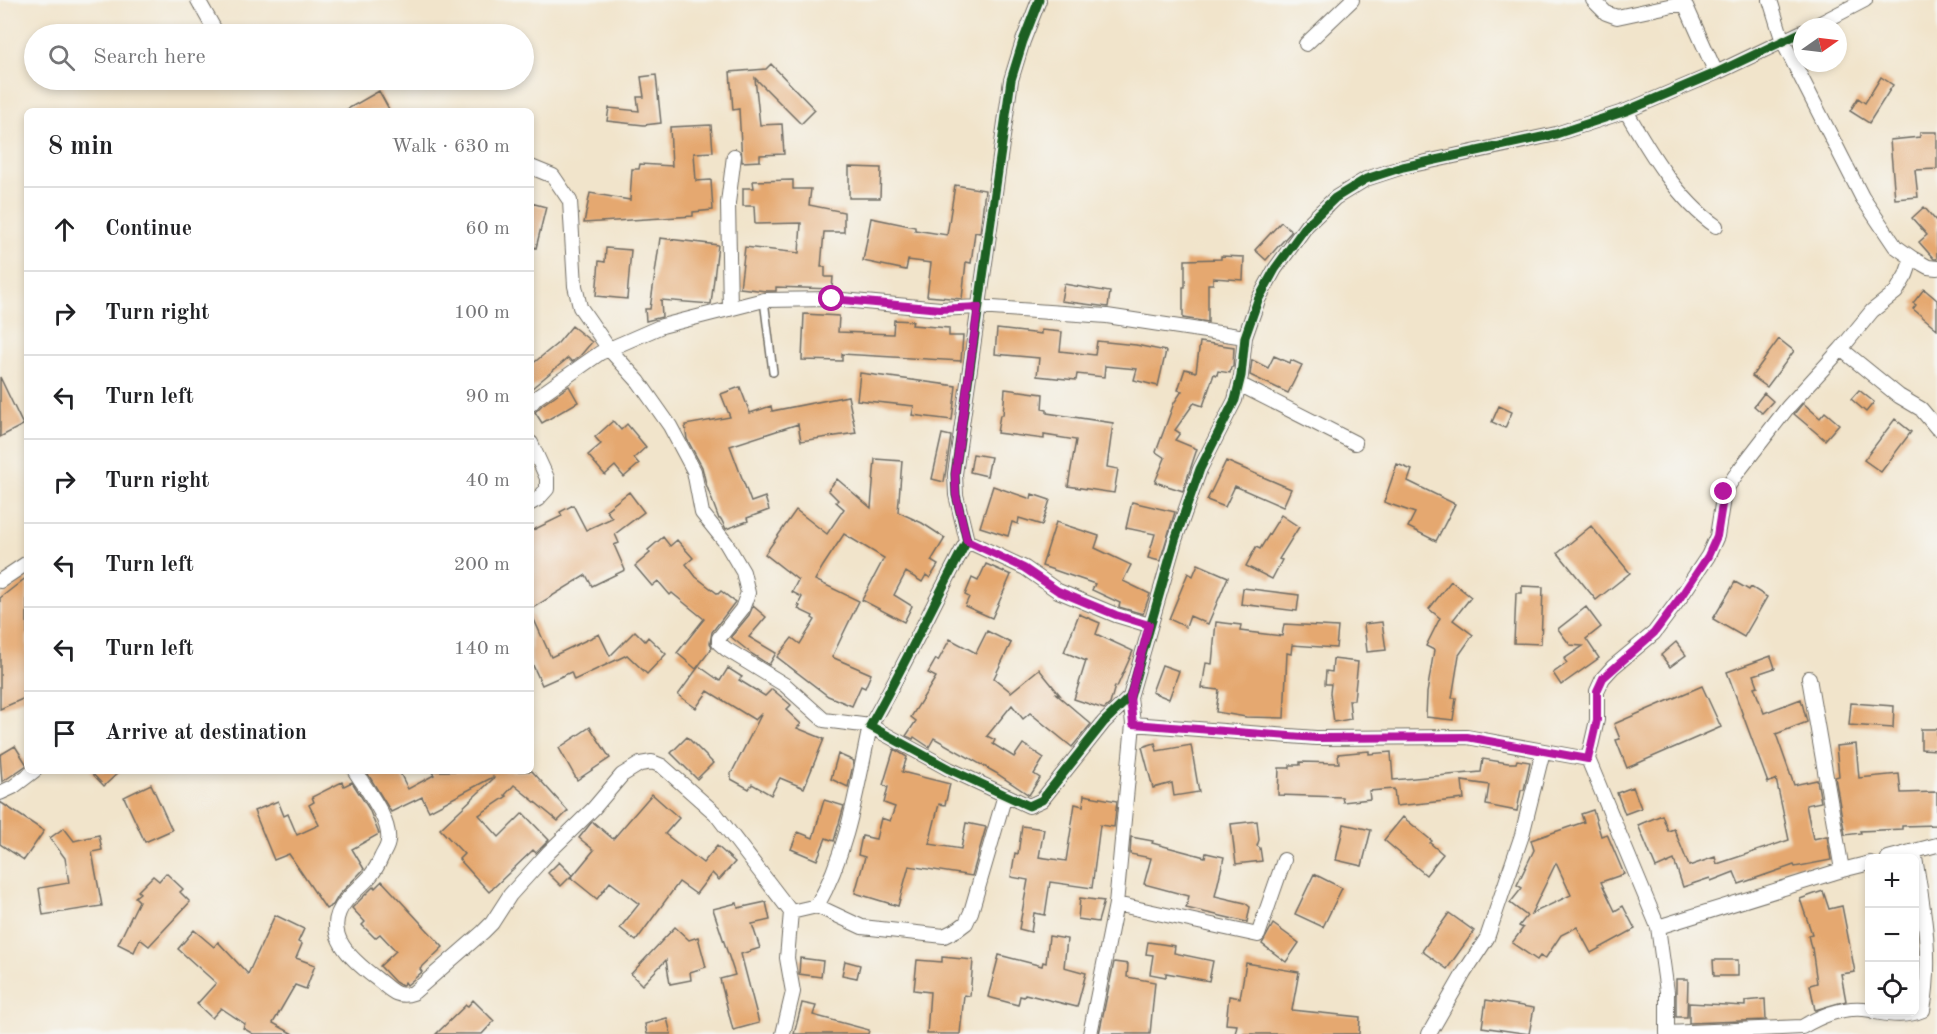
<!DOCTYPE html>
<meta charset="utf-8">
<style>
:root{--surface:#fff;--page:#f2f2f2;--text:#202124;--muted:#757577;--line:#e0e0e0}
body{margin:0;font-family:"Old Standard TT",serif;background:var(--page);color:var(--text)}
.controls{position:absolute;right:18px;bottom:18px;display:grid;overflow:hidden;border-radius:9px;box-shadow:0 3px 9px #0003}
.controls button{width:54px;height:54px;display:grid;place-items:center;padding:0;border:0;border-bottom:2px solid var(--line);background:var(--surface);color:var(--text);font:30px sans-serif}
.compass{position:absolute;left:1793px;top:18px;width:54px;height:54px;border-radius:50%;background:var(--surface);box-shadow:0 3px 9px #0003;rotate:76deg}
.stop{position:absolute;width:18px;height:18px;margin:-14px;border:4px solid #b5179e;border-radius:50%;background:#fff}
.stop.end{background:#b5179e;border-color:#fff;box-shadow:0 2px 6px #0008}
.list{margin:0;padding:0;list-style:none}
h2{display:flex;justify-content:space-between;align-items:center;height:78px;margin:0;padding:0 24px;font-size:26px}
h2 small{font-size:20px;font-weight:400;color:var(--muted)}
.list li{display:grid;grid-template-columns:39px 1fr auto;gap:18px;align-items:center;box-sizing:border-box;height:84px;padding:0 24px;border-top:2px solid var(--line)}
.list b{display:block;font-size:22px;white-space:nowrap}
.list em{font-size:20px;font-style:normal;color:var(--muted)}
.icon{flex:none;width:33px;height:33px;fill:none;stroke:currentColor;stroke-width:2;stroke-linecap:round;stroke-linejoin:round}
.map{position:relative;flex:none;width:1937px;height:1034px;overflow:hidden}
.search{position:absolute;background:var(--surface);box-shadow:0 3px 9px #0003;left:24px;top:24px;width:510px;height:66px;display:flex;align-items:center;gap:15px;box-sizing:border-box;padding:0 21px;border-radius:33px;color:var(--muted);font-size:22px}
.panel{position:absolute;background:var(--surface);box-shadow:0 3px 9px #0003;left:24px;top:108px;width:510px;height:666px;border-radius:9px}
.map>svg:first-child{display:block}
</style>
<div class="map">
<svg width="1937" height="1034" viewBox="0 0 1937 1034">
<rect width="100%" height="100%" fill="#f6f6f2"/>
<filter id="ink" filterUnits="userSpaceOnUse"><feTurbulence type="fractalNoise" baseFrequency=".0167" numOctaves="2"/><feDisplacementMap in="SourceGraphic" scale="12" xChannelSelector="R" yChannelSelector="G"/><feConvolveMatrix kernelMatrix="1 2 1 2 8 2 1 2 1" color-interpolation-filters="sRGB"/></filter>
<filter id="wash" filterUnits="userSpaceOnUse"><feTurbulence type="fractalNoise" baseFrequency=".008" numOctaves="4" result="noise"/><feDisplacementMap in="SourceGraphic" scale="24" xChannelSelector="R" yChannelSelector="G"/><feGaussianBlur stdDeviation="1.35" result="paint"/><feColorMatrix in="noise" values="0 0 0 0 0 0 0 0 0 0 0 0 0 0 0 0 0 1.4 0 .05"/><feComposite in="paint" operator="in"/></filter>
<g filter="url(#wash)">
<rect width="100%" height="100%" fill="#f1e4cb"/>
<g id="blocks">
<path fill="#e5a86f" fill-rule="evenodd" d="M771,64L815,110L801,124L755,78L760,125L782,124L784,154L760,155V161L742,162L739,109L733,110L730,72L766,69Z
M656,75L661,123L644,125L607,121L609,108L639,111L637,97H644L641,77Z
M1881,77L1893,85L1869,123L1850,111L1858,98L1865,103Z
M379,91L390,111H344Z
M711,125L713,152L694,153L696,181L711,180L713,210L693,212V216L584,223L590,193L630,200L632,169H639L640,164L672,166L670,127Z
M1920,132H1937V169L1915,170L1918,197L1895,199L1890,140L1920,137Z
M849,167L881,168L880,198H849Z
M793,180V189H811L809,205L844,212V232H824L821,267H825V277H833L832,289L776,287V291H766L740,288L745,247L799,253L801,223L755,224L754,206H743V188H754L753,181Z
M955,185L985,190L980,233L975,232L971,263L966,262L962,299L927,296L931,263L908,260L906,270L863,261L871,218L915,227V230L947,235Z
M531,203L546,207L536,248L531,247Z
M1924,207L1937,222V259H1934L1919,242L1927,235L1912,218Z
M1281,222L1292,231L1266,260L1255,250Z
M660,238L718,245L711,304L661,300L662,317L646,321L645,309H650Z
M606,248L631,250L627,299L596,296L599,261L605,262Z
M1221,256L1244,257L1243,280L1213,278V284H1208V322L1183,318V287H1185V260L1221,259Z
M1064,284L1110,292L1108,307L1061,301Z
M1924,289L1937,300V329L1913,309L1916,305L1913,303Z
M804,314L839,316L838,332L893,334L894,320L913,321L912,325L949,328V336H963L961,361L842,354V361L802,360Z
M572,326L592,342L580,356L572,362L568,358L531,389V365L558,343Z
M997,329L1041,334V330L1062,332L1060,351L1095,355L1097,341L1136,345L1166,351L1158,386L1134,380L1137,369L1105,366L1104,377L1077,374L1076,380L1037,376L1039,358L995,354Z
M1779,339L1794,351L1767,387L1752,376Z
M1200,342L1234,347L1233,367H1231L1230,373L1218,371L1217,375L1214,374L1203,406L1194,403L1175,430L1180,433L1175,440L1197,449L1183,491L1155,482L1165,458L1156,452L1174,403L1182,391L1178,390L1185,369L1196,372Z
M1274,356L1290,363L1291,360L1302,365L1288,393L1250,375L1252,360L1268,368Z
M860,373L956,386L952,420L912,415L914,406L857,400Z
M0,377L23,425L0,437Z
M569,386L578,402L542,423L535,412L542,405Z
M740,387L750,413L771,406L772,411L848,396L856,433L801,441L798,424L730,446L751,502L765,497L769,510L747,518L748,521L726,529L721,519H719L706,484L702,467L687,439L685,425L730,417L721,394Z
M1005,389L1043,394L1042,409L1047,410V413L1113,423L1107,467L1118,469L1114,493L1068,486L1076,440L1044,435V439L997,433L1000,415H1003Z
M1859,390L1874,402L1866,412L1851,399Z
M1764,393L1773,401L1762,413L1754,406Z
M1803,403L1820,418L1825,412L1839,424L1825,440L1794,414Z
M1499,406L1512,412L1505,428L1492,422Z
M1895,419L1911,432L1881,472L1864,460Z
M613,421L621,430L627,424L646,447L634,458L639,464L624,477L615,466L605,475L588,455L601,444L595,437Z
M942,434L951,436L944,482L932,479Z
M973,454L991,457L987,476L970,472Z
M875,459L902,461L898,512L922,523L945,538L931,561L938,565L930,578L926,575L922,582L906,572L894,595L912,606L904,622L862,600L884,558L844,534L823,566L815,580L859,601L832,657L871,674L865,688L861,686L852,706L828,696L777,657L792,638L800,644L815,620L812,618L813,616L798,609L800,606L798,605L802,597L792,592L798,580L765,554L796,510L827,534L844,509L836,502L838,500L828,490L837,479L871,508Z
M1226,461L1291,489L1283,507L1235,486L1225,507L1207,500Z
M1397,464L1412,470L1408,481L1455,504L1436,541L1408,527L1415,513L1384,502Z
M993,486L1031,499L1032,494L1050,500L1042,525L1019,518L1018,524L1012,522L1008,536L980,527Z
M629,492L644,512L615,534L619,543L614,545L625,570L592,586L586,575L531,609V531L562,516L560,512L573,505L586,530L612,518L606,510Z
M1132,502L1175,512L1160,561L1148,558L1155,534L1126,528Z
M1281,515L1299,527L1279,559L1282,560L1272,579L1246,566L1256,547L1260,549Z
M1056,522L1099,536L1095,548L1131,565L1123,581L1150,594L1143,614L1119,607L1120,603L1092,590L1095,584L1042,566Z
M1591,526L1630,573L1596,600L1558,553Z
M663,537L670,546L677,540L693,558L686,564L696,577L718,594L721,591L735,602L712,632L710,643L712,648L696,669L677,653L704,619L672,593L670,595L658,581L652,586L635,566L650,553L648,550Z
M986,564L1011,575L992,618L965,606L969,597L965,595L972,578L978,581Z
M1198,564L1228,577L1208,624L1190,616L1186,627L1169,619L1188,573L1193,576Z
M27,577V697L0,709V598Z
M1451,581L1471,597L1453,620L1473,635L1459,655L1452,698H1456L1453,720L1426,717L1427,693L1434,650L1426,646L1440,618L1429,609Z
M1735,582L1749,590L1751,587L1767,597L1744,637L1713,619Z
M1522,586L1543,587L1541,644L1514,643L1516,593H1522Z
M1243,588L1299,595L1297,611L1241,604Z
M753,606L766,617L749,637L776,653L769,665L752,654L731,637L749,615Z
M1586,607L1601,627L1586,639L1599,658L1561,685L1553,673L1567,663L1564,659L1583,646L1570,645L1558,629Z
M531,613L551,657L599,634L610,656L635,631L645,641L648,637L666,654L647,674L627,655L574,680L571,672L542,685L531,661Z
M1079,614L1100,623L1096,634L1133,651L1117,687L1115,686L1110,704L1104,709L1074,699L1086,661L1064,652Z
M1216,622L1241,625L1240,631L1282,636L1284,624L1338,627L1336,648L1292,645L1291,654L1287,653L1284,718L1246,717L1216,712L1219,690L1202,688L1206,663L1212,664Z
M1382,622L1386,650L1367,652L1364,624Z
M987,631L1011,643L994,678L1011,692L1039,669L1060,695L1055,693L1091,724L1072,747L1030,713L1023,719L1012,705L987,736L995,740L993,744L1014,757L1023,744L1044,758L1034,774L1040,778L1029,795L996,773L934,738L929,747L914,737L913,739L906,736L916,721L911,717L936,677L928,673L936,659L938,661L950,639L976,653Z
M1676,642L1686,655L1670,667L1661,655Z
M1771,656L1775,668L1754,675L1758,686L1754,687L1764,713L1801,699L1807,722L1776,734L1794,785L1817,780L1821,802L1806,805L1813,839L1827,836L1831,860L1795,867L1794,865L1739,884L1734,872L1711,881L1710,878L1683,887L1674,860L1656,868L1638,825L1662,815L1668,831L1674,829L1689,866L1715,857L1717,864L1789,840L1776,779L1768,783L1727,672Z
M1333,659L1358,662L1354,700H1349L1351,719L1334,722L1330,693L1331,684H1325L1326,671L1332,672Z
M1162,665L1179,671L1169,699L1152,692Z
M699,666L720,681L728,668L742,677L739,680L765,696L772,689L791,705L786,710L801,724L797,728L824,739L804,788L780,778L771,795L752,784L749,789L731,779V774L762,713L755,720L708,691L696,708L678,695Z
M1702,686L1721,727L1627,768L1616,740L1620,739L1614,724Z
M1851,703L1894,706L1893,728L1849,725Z
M590,727L610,758L577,780L559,748Z
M1921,729H1937V750L1921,749Z
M687,737L713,763L697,779L671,753Z
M1155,743L1157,751L1191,745L1199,792L1174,796L1172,783L1153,788L1142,747Z
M1856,744L1859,778L1899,774L1901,793L1937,792V825L1902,826V829L1860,831L1861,833L1845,835L1835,777L1839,776L1836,746Z
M15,746L27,765L2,782L0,755Z
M894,749L907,757L902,772L950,784L945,805L939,804L929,844L961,849L966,823L986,827L972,876L909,866L898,906L855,893L865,857L858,855L862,836L876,839L881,818L890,821L895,807L884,803L888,787L883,785Z
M1369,751V754L1391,752L1393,780L1481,772L1483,759L1508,763H1516L1517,760L1530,762L1524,790H1521L1517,811L1486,805L1489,785L1462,781L1464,799L1396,806L1394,789L1369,791L1370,799L1343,802L1342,797L1278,795L1279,768H1290V765H1300V762L1339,763L1338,754Z
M838,754L854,761L848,787L831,779Z
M90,771H120L104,786Z
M366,771H399L408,789L434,775L431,771H532L568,811L558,821L514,785L505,795L507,796L479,815L499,837L523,813L549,840L536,853L533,850L489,892L459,859L464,854L440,829L494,778L493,777L429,811L422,797L391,812Z
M342,782L344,786L352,782L369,809L379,834L352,849L364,869L339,895L333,905L326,909L289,854L274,860L254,811L278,801L284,816L288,814L297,835L319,825L309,805L314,802L312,797Z
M151,784L172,830L145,842L124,797Z
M1633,787L1641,808L1625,814L1617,793Z
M652,794L679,818L665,834L703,863L717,846L735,862L719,880L712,873L696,894L679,882L636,941L620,928L639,904L610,882L597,899L571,878L594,850L579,838L591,823L593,822L613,839Z
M1084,795L1117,801L1114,827L1100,825L1092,888L1050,882L1045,915L1034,913L1031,932L1019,929L1028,880L1011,877L1015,853L1018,854L1022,826L1044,829L1039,857L1066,861L1075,804L1083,806Z
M824,800L844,806L834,841L826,838L817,860L791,849L798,832L813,838Z
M0,802L44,831L24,860L0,844Z
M1593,810L1601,836L1607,834L1624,874L1601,882L1615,911L1623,906L1635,929L1591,953L1577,927L1561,935L1545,959L1540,956L1537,960L1512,943L1523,928L1519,926L1527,916L1510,903L1522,888L1517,885L1534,850L1531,840L1584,822L1581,814ZM1556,863L1571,895L1531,914Z
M1403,817L1432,841L1430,843L1443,854L1426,875L1384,840Z
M1257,821L1259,840L1257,846L1260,848L1262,861L1236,864L1231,824Z
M1344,824L1371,830L1362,866L1336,860Z
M64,828L74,841L99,835L102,850L92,852L102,906L43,915L39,888L69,883L65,858L50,838Z
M1131,837L1153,841L1152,843L1205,857L1206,853L1224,857L1215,896L1245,903L1250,907L1247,922L1186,908L1189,896L1144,884L1151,858L1130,854Z
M559,862L572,875L561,886L548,873Z
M166,873L183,889L180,892L190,902L149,946L140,939L134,952L118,944L139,901L135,897L140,893L138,891L153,876L159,881Z
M1314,874L1342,888L1323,927L1295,914Z
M382,881L443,947L420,969L422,972L407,985L405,982L402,986L395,982L380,966L396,951L380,934L375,938L362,925L365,922L352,908L374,886L375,888Z
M1823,891L1829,909L1842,906L1855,972L1841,974L1846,1001L1815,1010L1810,985L1817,983L1812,948H1811L1808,935L1812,934L1800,899Z
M1080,898L1104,901L1098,922L1078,919Z
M766,902L770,920L752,924L760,948L741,954L759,1023L733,1030L720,979L735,975L713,909L737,903L738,908Z
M1449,913L1474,931L1447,969L1422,951Z
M275,915L304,929L298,942L302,944L296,958L315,965L306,989L295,985L273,1023L293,1034H253L243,1028L245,1024L221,1008L212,1018L197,1004L216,983L178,949L194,930L214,947L218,942L248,974Z
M1273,924L1299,943L1286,962L1262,944Z
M675,927L689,940L698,937L706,967L690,972L691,980L670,984L666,960L642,985L631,974Z
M1049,936L1067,939L1064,967L1086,973L1077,1007L1025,994L1024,997L1020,996L1018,1005L988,997L999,955L1042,966L1043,962L1046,963Z
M1148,942L1175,946L1174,953L1213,961L1209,981L1166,973V977L1150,974L1153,955L1146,954Z
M942,957L973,960L970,996L964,995L960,1034H927L930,992L914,990L917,960L942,962Z
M800,958L823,961L821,977L799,974Z
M1713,960H1738V976H1714Z
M845,961L860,965L857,978L842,975Z
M1114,962L1128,964L1127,977L1155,982L1150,1034H1099Z
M1246,963L1299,972L1292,1010L1360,1017L1359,1034H1235L1237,1025L1226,1024L1229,996L1240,998Z
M1676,979H1688L1687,1017H1676Z
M1765,999L1766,1020L1689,1023V1003L1745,1006V1001Z
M473,1000L494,1021L482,1034H436L466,1005L468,1006Z
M1486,1000L1534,1008L1529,1034L1482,1027Z
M802,1003L816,1006L813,1015L869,1030L868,1034H794Z
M667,1018L671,1034H647L645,1024Z"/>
</g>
</g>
<g filter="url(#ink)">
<use href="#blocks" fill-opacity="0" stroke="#706c63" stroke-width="1.5"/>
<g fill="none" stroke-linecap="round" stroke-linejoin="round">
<defs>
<path id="service" d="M764,300L773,372"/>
<path id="minor" d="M198,0L217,34
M1039,0L1023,41L1011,80L955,474L956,495L967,541C934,602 905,665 870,726L949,769L1029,806L1042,800L1104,722L1130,697L1175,540L1200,469L1235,400L1241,376L1245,337L1258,300L1275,269L1307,225L1335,198L1366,179L1403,167L1556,134L1626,111L1716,73L1802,32
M1593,0L1606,13L1617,17L1678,4L1686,6L1716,73
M1813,27L1865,0
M1306,44L1352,0
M1626,111C1649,151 1678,200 1716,226
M531,167L553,176L570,201L575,286L580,307L609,349L639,382L670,426L694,471L702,513L726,543L743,572L748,593L742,609L719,638V643L726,649L785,685L824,720L870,726C857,787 848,851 817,906
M1912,258L1928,267L1937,268
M730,309L728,203L734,156
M1841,349L1899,396L1921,409L1937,428
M1239,384L1355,443
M531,404L536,398L600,353L662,326L764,300L832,299L940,309L978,307L1107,316L1245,337
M531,443L547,478V489L538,499L531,503
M967,541L1025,568L1058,591L1116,615L1149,625
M0,581L27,563
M1809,678L1842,870
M1130,697L1133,724L1316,738L1467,737L1588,759
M355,771C366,789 391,820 388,841C388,847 383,853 381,858C371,881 361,883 346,901C319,933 353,961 377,979C390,989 396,999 413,993L483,932L492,923L510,895L549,852L594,808L622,775L640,764L652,762L662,766L715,813L791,912L817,906L862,927L944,936L958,929L966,923L971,912L1005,795
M0,793L13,787L34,771
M1888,858L1937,845
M1116,904L1258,935L1284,860
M1658,927L1842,870L1870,863
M1875,1012C1891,1015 1907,1017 1923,1010C1933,956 1923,906 1914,852
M1667,1033L1802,1027C1822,1015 1846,1005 1870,1010
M783,1034L793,992L787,958L791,912
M1090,1034L1116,904L1133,724
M1429,1034L1464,973L1487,938L1522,835L1543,751
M1667,1034V992L1658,927L1588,759L1597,720V691L1603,678L1613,667L1654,633L1680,598L1708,556L1717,536L1724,492L1737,473L1788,407L1841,349L1872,311L1896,292L1906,275L1912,258L1895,246L1862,197L1783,42L1770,0"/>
</defs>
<use href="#service" stroke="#706c63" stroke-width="10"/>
<use href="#minor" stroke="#706c63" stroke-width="16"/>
<use href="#service" stroke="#fff" stroke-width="7"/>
<use href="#minor" stroke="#fff" stroke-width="14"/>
<defs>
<path id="cycleway" d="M1039,0L1023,41L1011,80L955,474L956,495L967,541C934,602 905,665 870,726L949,769L1029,806L1042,800L1104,722L1130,697L1175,540L1200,469L1235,400L1241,376L1245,337L1258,300L1275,269L1307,225L1335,198L1366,179L1403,167L1556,134L1626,111L1716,73L1802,32"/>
</defs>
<use href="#cycleway" stroke="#f6f6f2" stroke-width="13"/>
<use href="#cycleway" stroke="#1b5e20" stroke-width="9"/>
</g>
</g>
<g fill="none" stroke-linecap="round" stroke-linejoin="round" filter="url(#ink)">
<path stroke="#b5179e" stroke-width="8" d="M832,299L940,309L978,307L955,474L956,495L967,541L1024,568L1058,591L1116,615L1149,625L1130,697L1133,724L1316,738L1467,737L1588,759L1597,720V691L1603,678L1654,633L1680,598L1708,556L1717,536L1724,492"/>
</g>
</svg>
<div class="controls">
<button>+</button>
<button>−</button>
<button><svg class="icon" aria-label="locate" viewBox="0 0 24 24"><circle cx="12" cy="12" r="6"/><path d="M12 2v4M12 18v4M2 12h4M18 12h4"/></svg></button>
</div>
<svg class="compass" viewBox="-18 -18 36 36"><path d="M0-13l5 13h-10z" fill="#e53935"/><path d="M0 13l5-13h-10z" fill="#757577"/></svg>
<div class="stop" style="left:832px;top:299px"></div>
<div class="stop end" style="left:1724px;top:492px"></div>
<div class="search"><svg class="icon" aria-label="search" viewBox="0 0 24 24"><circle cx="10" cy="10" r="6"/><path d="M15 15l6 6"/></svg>Search here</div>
<section class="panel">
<h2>8 min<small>Walk · 630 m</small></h2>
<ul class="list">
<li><svg class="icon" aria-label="ahead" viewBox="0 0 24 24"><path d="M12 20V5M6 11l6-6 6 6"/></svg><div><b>Continue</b></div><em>60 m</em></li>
<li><svg class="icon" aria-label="right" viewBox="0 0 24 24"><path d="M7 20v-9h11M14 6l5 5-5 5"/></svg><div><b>Turn right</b></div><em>100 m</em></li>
<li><svg class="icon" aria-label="left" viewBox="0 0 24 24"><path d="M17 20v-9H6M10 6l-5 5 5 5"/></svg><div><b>Turn left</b></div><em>90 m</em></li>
<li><svg class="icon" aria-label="right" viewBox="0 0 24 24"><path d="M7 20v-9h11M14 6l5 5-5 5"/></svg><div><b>Turn right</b></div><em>40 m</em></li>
<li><svg class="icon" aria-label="left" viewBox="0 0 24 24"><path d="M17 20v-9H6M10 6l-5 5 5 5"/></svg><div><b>Turn left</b></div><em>200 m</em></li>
<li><svg class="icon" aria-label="left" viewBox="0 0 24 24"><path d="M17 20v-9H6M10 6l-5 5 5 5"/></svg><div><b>Turn left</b></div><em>140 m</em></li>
<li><svg class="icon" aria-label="arrive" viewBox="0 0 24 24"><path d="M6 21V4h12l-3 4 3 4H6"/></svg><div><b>Arrive at destination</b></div></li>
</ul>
</section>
</div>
